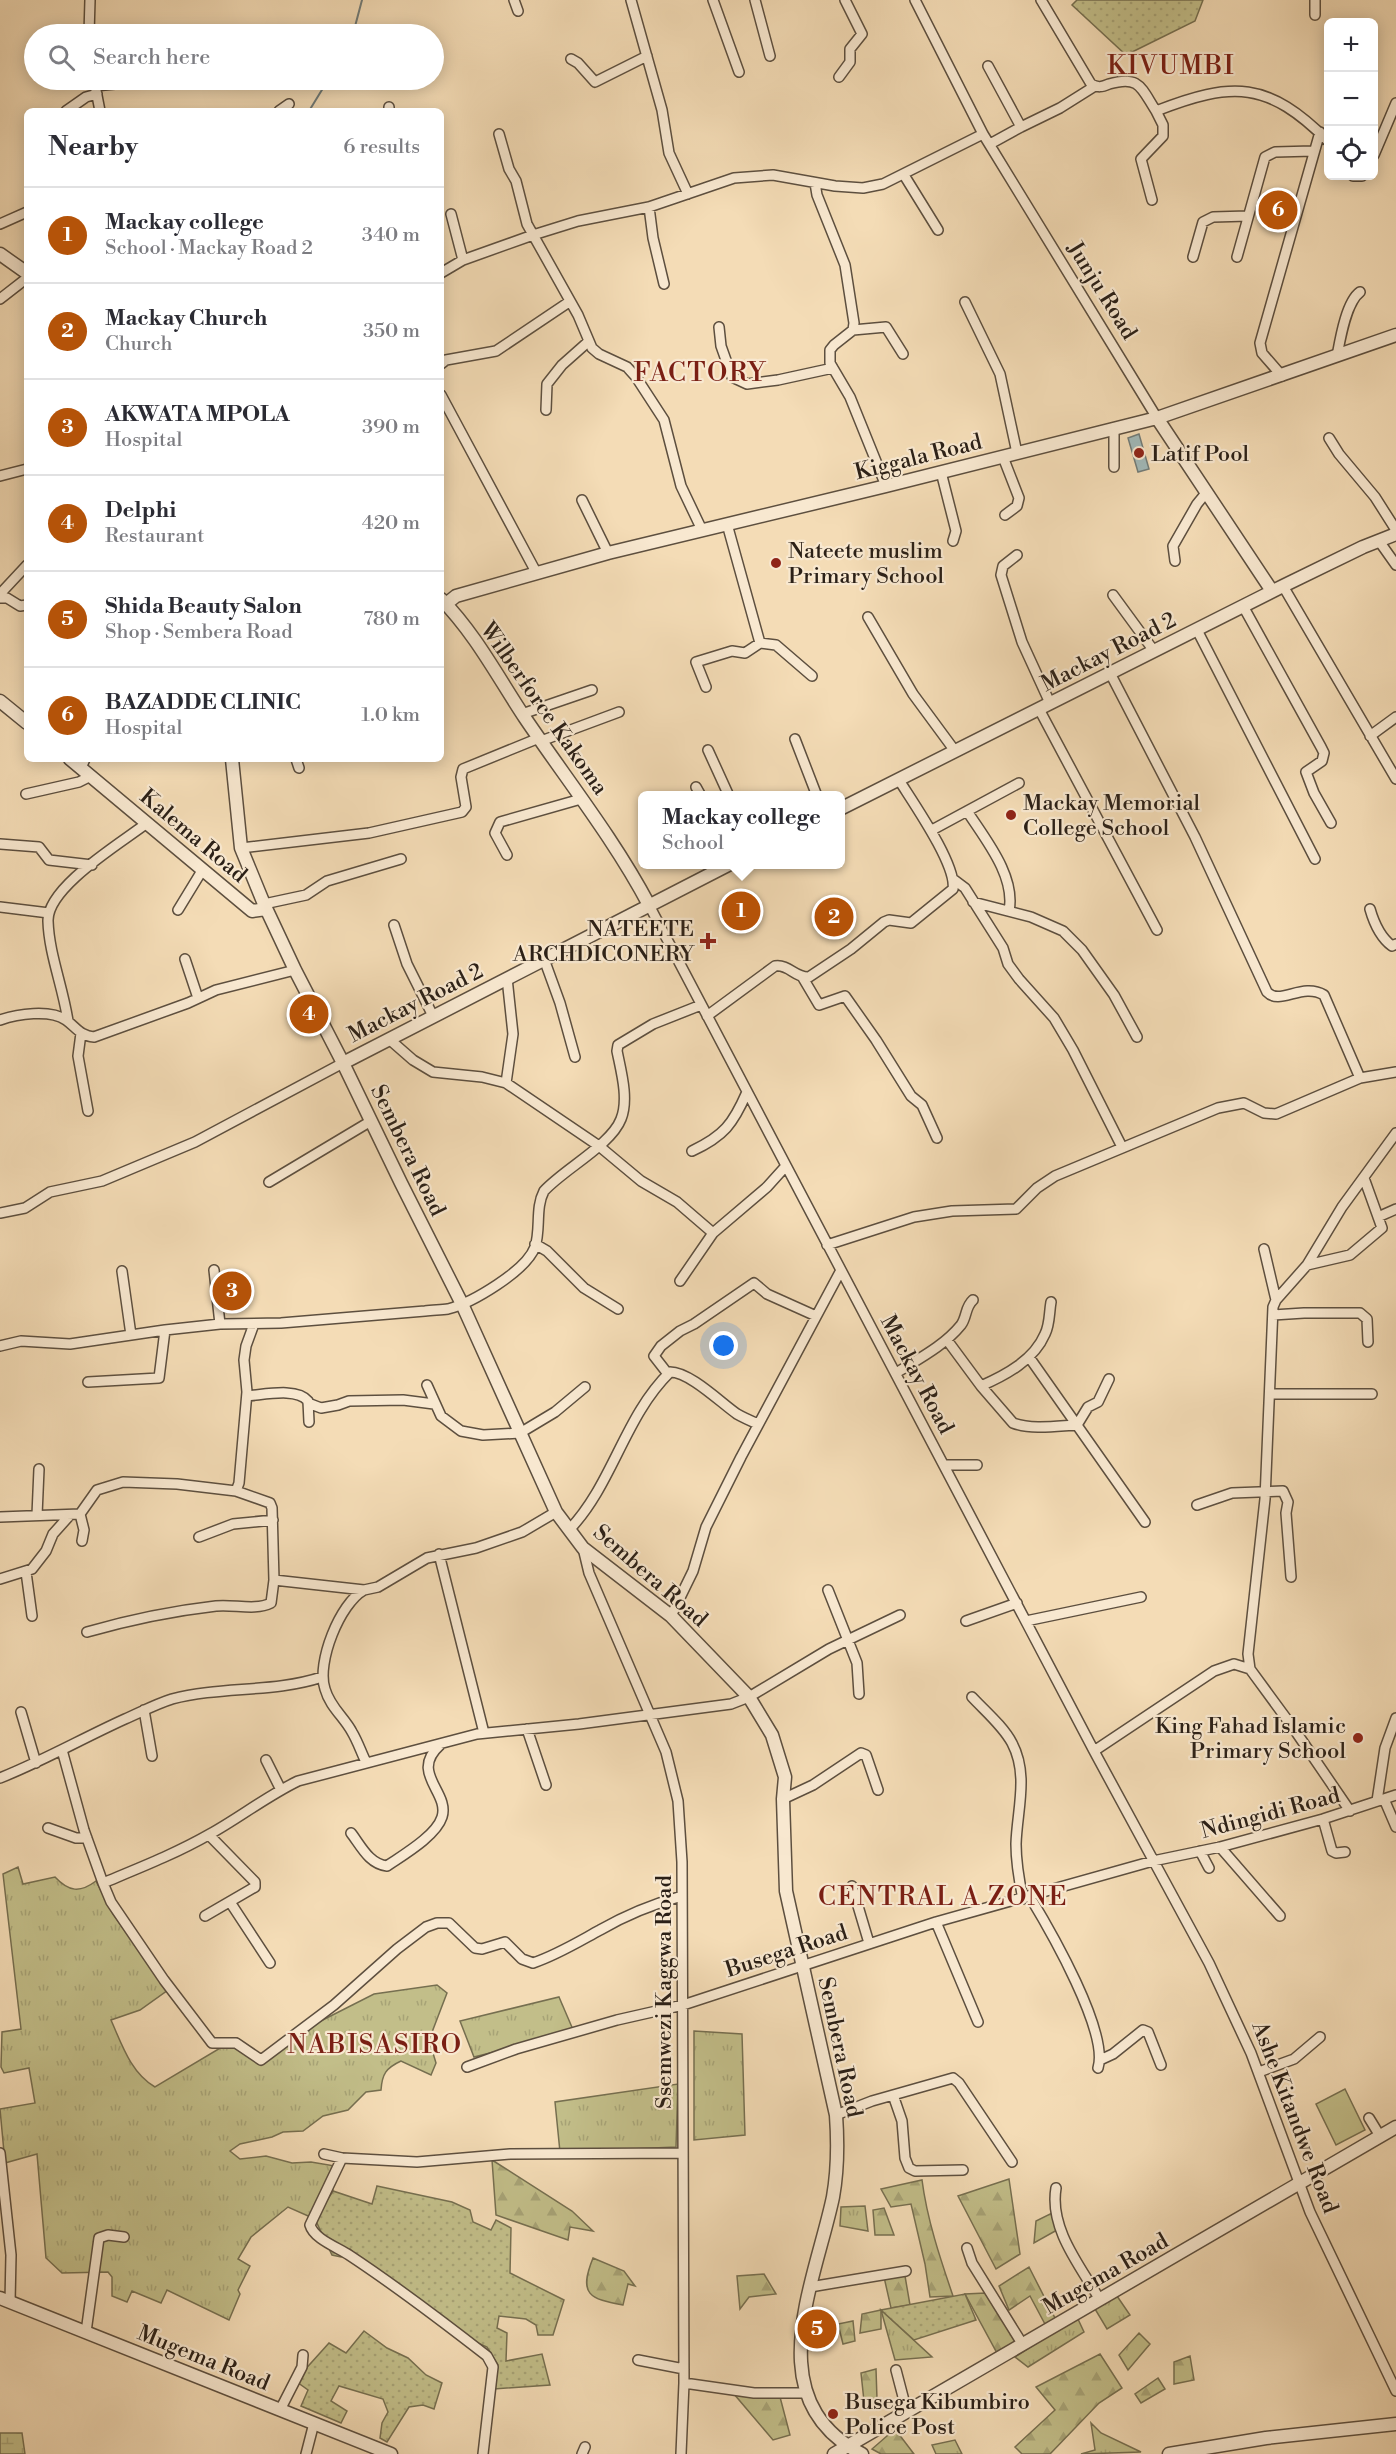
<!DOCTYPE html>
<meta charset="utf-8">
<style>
:root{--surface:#fff;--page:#f2f2f3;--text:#2b2b33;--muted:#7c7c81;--line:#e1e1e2;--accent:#b45309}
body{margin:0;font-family:"Libre Bodoni",serif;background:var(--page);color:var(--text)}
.controls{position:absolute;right:18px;top:18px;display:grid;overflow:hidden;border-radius:9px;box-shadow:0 3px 15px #0003}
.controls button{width:54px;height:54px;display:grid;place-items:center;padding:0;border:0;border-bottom:2px solid var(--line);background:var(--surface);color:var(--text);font:30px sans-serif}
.you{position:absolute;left:724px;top:1346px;width:21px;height:21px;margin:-15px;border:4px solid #fff;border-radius:50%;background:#1a73e8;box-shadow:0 0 0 9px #1a73e833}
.badge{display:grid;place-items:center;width:39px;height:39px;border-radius:50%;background:var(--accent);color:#fff;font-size:20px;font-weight:700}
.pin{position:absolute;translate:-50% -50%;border:3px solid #fff;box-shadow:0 2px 6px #0006}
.popup{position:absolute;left:638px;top:791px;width:207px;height:78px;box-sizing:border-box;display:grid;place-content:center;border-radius:9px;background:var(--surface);filter:drop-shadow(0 2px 4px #0005);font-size:20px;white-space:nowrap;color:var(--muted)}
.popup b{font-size:22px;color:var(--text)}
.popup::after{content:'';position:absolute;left:50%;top:100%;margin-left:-12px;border:12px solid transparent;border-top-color:var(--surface)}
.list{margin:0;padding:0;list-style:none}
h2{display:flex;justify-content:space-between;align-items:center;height:78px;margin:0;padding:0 24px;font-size:26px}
h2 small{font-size:20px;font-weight:400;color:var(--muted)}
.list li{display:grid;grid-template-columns:39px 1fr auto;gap:18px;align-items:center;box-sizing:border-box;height:96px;padding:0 24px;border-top:2px solid var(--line)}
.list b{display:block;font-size:22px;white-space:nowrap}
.list p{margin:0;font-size:20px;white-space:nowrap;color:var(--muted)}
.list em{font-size:20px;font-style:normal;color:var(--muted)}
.icon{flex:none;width:33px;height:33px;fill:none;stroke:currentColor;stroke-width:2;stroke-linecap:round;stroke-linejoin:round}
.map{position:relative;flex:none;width:1396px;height:2454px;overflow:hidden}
.search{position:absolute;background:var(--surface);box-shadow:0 3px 15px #0003;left:24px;top:24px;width:420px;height:66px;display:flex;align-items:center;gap:15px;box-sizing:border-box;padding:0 21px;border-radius:33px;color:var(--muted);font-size:22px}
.panel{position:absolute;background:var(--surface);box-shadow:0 3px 15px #0003;left:24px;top:108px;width:420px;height:654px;border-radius:9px}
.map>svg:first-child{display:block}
</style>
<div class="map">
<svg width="1396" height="2454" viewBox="0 0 1396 2454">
<defs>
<pattern id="grass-tufts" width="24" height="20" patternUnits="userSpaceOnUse" patternTransform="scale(1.5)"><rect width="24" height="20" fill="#c2be89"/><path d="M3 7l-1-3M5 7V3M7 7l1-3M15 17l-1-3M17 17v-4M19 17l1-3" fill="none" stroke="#a7a376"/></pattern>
<pattern id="forest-firs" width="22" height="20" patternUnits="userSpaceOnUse" patternTransform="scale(1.5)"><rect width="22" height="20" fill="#c2be89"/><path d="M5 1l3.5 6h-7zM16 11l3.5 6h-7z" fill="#a7a376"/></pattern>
<pattern id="wetland-marsh" width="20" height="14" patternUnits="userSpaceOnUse" patternTransform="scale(1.5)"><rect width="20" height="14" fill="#c2be89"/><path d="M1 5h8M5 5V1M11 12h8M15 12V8" fill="none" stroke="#a7a376"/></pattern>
<pattern id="park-dots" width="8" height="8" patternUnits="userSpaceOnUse" patternTransform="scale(1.5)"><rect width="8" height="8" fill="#c2be89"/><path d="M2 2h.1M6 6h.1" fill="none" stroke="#a7a376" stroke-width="1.8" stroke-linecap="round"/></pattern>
</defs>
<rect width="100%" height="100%" fill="#f4dcb6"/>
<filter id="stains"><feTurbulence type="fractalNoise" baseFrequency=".00333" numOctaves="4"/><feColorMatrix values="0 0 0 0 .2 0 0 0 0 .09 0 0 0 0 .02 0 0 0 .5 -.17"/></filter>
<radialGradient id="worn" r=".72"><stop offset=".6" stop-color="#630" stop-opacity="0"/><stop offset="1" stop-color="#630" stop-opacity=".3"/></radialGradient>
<path fill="url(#grass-tufts)" stroke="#766f50" stroke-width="1.5" d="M18,1867L23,1884L55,1877C69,1892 80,1893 96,1881L113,1914L168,1990L140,2010L111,2020C122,2045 131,2073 155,2087L237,2038L258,2058L301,2031L374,1994L437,1985L447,1993L429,2040L436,2063L431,2075L401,2061C386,2068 382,2074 381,2090L366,2092L348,2110L323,2116L303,2131L283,2132L272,2137L240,2144L230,2151L240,2159L266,2156L292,2163L311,2162L335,2166L330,2180L333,2191L315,2219L288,2207L251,2237L238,2259L250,2266L238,2290L240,2294L229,2320L167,2290L161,2303L132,2291L127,2302L112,2296V2277L108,2272L62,2273L46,2258L37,2154L5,2163L0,2109L35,2103L29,2068L4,2073L1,2067L2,2032L21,2029L3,1874Z
M559,1997L574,2032L474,2057L460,2021Z
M694,2031L742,2034L745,2135L694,2140Z
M678,2084L676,2147L560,2152L555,2102Z
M865,2206L868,2231L840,2226L841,2207Z
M1117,2296L1130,2315L1107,2329L1095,2309Z
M881,2310L932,2357L895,2360Z
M1077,2317L1084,2332L1028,2367L1015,2357Z
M1139,2333L1150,2344L1128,2370L1119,2355Z
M1091,2423L1101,2433L1141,2452L1081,2454L1095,2450Z
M955,2440L962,2454H936L932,2445Z"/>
<path fill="url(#forest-firs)" stroke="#766f50" stroke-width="1.5" d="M492,2160L572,2211L593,2231L570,2227L568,2240L496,2215Z
M1009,2179L1020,2254L996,2269L958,2196Z
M922,2180C927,2219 940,2258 953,2296L930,2297L925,2264L911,2204L891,2207L881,2189Z
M884,2208L894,2235H875L873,2210Z
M1054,2212L1057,2230L1034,2243L1036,2221Z
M593,2258L624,2271L635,2286L628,2284L623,2305C590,2299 578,2295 593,2258Z
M1029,2267L1056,2320L1046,2326L1030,2296L1009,2310L999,2286Z
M764,2274L776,2294L749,2297L740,2309L737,2276Z
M905,2276L910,2305L891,2308L884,2277Z
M986,2293L1019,2347L997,2353L965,2294Z
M881,2310V2329L860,2333L862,2314Z
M853,2321L855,2341L843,2344L838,2324Z
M1100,2354L1122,2388L1099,2403L1050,2454H1022L1015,2447L1055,2410L1036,2387Z
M1190,2356L1194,2380L1174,2384V2362Z
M876,2369L877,2399L864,2401L861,2373Z
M1158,2378L1165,2389L1141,2403L1135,2394Z
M734,2394L780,2397L790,2435L773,2440Z
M895,2429L914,2454H881L872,2449Z"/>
<path fill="url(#wetland-marsh)" stroke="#766f50" stroke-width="1.5" d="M0,2433H22L25,2454H0Z"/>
<path fill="url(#park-dots)" stroke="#766f50" stroke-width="1.5" d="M1077,0H1203L1195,21L1126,55L1072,5Z
M377,2186L452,2202L470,2210L473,2222L491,2230L496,2220L511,2228L510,2273L564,2300L553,2335H538L536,2325L526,2319L499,2316L497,2328L507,2333L506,2361L542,2354L550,2385L494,2389L498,2365L487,2347L467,2338L436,2311L409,2295L375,2267H366L350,2249L341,2257L332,2255L315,2219L333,2191L372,2204Z
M965,2294L976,2320L914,2340L881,2310Z
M364,2331L387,2348L408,2358L426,2375L442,2383L434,2409L423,2405L409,2407L387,2442L380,2438L382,2423L388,2412L383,2399L339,2386L331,2401L347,2411L341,2423L301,2406L308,2390L297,2382L302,2373L329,2343L346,2353Z"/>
<path fill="#c2be89" stroke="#766f50" stroke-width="1.5" d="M1345,2089L1365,2130L1336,2145L1316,2104Z"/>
<path fill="#a1b9b9" stroke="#727c78" stroke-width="1.5" d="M1139,434L1149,469L1138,472L1128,438Z"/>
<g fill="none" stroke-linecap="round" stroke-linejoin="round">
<path stroke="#727c78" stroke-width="2" d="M353,34L362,0
M309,111L328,80"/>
<defs>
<path id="minor" d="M514,0L518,11
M631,0L662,110L669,153L688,194
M713,0L739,72
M755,0L770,56
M915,0L983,134L1157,418
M1041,0L1091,84C1098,88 1102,87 1109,84C1140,75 1141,88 1156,111C1233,81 1268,81 1328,141
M1315,0V15
M89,34L90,0
M571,59L578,63L595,82L647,56
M988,66L1021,127L990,144
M839,77L850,62V49L862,34L845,0
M94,80L100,111
M95,86L155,80
M389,107V111
M66,111L86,97L97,94
M279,111L289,104
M1021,127L1060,108L1095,86
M499,134L509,169L516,181L527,224L578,315L592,348L599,354L627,367L636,377L664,420L681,486L702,530
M1374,155L1396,103
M904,175L938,230
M1353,176H1362
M815,183L817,195L845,265L854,323L853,330L834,345L830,350V363L850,397L886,486
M1152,200L1141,159L1163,136V125L1156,111
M649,207L653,238L664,284
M451,214L463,260
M0,224L27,212
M1193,257L1203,222L1213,217L1248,216
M1237,257L1265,157L1275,152L1313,151
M441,273L463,260L533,235L578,221L649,207L734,178L773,175L835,186L863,188L883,184L983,134
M0,299L27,278
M965,302L1000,374L1017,453
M719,327L721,346L732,377L747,384L778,380L833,368
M853,330L886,327L903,354
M1337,356C1340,340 1346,302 1360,292
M441,364L446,360L496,351L569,302
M1282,376L1262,353L1260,343L1320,132
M441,395L536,572
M546,410L547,384L562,365L589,341
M1329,438L1339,454L1375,497L1396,530
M1003,457L1019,498L1017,506L1005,515
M1114,467V429
M941,472L956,531L953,541
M0,476L27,469
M582,500L608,553
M727,524L760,643L776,645L812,676
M1379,541L1396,565
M1017,555L1003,566L1001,575L1022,642L1050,703
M1175,561L1173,546L1197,504L1206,493
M1283,586L1396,779
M0,594L27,565
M1113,595L1154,651
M0,598H7L20,606L27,605
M1243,606L1321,747L1324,753L1322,761L1306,772L1314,793L1331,823
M868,617L913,694L955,751
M1197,630L1315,859
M1110,673L1195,837L1267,992C1280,1006 1302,982 1324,995L1360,1078
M706,687L696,662L732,651L745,653L760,643
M1039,709L1157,930
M522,714L592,690
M1370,736L1396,717
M795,739L817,796
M541,741L619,712
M708,750L729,796
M296,759L299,768
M81,768L85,759
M696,787L701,796
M26,794L79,782L91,776
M967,811C985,839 1016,876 1009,911
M932,830L1019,783
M0,844L39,847L49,860L92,865
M241,848L369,833L462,812L466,807L461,777L463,769L539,738
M507,855L495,833L500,822L581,799
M953,879L965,888L1003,948L1008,964L1019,979L1054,1018L1073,1050L1122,1147
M973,902L1031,917L1063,931L1082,950L1114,995L1137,1037
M264,904L306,895L327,881L401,859
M649,905L1094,1751L1209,1963L1251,2053L1310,2212L1396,2391
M0,907L49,913
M1370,909C1374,923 1380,937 1392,946L1396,944
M178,910L203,869
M394,925L407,964L433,1016
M185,959L198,998
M544,959L560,1003L575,1057
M507,978L513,1034L506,1083L599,1146L641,1181L677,1202L713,1233L767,1187L785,1167
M803,978L819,1005L845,996L876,1040L911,1096L922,1105L937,1138
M707,1016L775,966C789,964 795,978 809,977L851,949L884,922L889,920L911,923L953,889C957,865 912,801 899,780
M0,1020C17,1014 50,1009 66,1020C76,1027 80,1036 94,1037L188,1003L216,990L295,970
M68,1021C63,987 49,954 48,921C47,887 121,843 147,823
M81,1033L78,1056L88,1111
M389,1039L413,1060L433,1072L482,1077L506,1083
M692,1151C724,1136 733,1124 747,1092
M269,1182L371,1121
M0,1213L25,1208L50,1192L102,1181L195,1142L343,1063
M1378,1217L1396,1209
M535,1244L547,1251L584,1288L618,1309
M827,1245L914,1217L952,1211L1016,1209L1037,1188L1055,1176L1218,1108L1244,1103L1264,1113L1276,1114L1360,1078L1396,1072
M1264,1249L1276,1300
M1307,1265L1350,1255L1382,1228L1364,1178
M214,1270L220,1324
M122,1271L131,1335
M680,1281L713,1233
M1273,1315L1304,1313H1360L1367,1319L1368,1342
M947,1340L981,1386C1006,1375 1034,1360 1045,1334C1050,1324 1049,1313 1051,1302
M0,1346L21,1341L70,1344L165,1330L220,1324L281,1323L425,1311C433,1310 441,1310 448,1309C472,1303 526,1271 535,1247C541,1229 535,1208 544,1191C564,1169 611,1145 621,1119C629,1099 621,1071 617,1051L618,1045L653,1024L701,1005
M1029,1357L1145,1522
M896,1373C918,1359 944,1346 961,1325C967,1317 965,1307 973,1300
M668,1374L654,1356L661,1346L680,1331L694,1324L754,1283L767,1294L816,1316
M88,1382L159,1378L165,1330
M427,1385L441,1416L461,1431L483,1435L520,1433L555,1412L585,1387
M981,1386L1013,1423C1032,1430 1057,1426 1077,1425L1088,1407L1098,1402L1109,1379
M1270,1394H1372
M247,1396C263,1395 297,1387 308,1401L309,1422
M308,1403L321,1408L338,1405L349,1401L403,1400L434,1404
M944,1465H977
M236,1491L239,1483L247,1392L244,1360L246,1346L254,1324
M1197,1505L1232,1493L1283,1491L1288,1502L1286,1513L1291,1577
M80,1514L97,1490L123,1482L177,1484L236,1491L270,1503L272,1508L274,1580L271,1603C255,1611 234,1604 216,1606C172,1611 129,1620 87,1632
M37,1515L39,1469
M0,1517L80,1514L84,1530L82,1541
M569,1530C613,1484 624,1417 670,1372C690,1372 721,1403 737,1414C744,1418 751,1421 758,1424
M199,1537L233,1524L273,1520
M583,1548L589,1573L666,1752L678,1801L682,1862L684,2383L681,2454
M439,1554L484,1733
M26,1572L32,1616
M0,1579L32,1569L46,1551L53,1534L70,1515
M274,1580L364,1590L378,1587L427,1558L476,1548L522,1532L556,1512
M364,1590C340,1603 316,1663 325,1689C330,1707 344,1717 352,1732C358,1742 361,1752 366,1762
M828,1590L857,1663L859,1694
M671,1616L693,1571L706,1527L741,1457L840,1272
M966,1621L1017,1603
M1026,1621L1141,1597
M972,1697C985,1711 1003,1726 1012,1743C1029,1775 1017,1810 1016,1844C1016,1862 1019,1880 1023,1899
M144,1710L152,1756
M21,1712L36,1763
M527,1729L546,1785
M62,1750L84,1830L103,1883C139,1868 175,1854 210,1834C239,1818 267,1796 298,1781L477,1734L579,1724L731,1704L749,1697L829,1649L900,1615
M1094,1751L1214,1671L1234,1664L1250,1669
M266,1760L281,1790
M0,1778C43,1761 83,1738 125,1719C141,1712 156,1704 172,1699C221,1686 274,1693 322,1677
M783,1799L813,1785L861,1753L866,1755L878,1790
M1384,1799L1396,1827
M1377,1801L1385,1748L1396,1718
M1350,1811L1294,1729L1250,1669L1248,1654L1265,1499L1273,1307L1276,1300L1307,1265L1342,1207L1396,1133
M1323,1819L1332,1851L1336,1853L1345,1852
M48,1828L76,1838H87
M351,1833C361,1846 369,1864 387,1866C403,1855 436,1836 442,1817C450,1792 409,1773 440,1745
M1220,1847L1280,1916
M1200,1851L1209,1868
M103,1883L111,1902L164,1980L212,2043H236L261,2060L334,2005L397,1949L426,1927L437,1923H449L475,1948L482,1949L505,1942L522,1959L533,1963C557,1955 578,1942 600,1930C626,1915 653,1904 682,1896
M852,1886L869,1943
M1030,1897C1050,1930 1109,2032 1098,2068
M230,1902L270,1963
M205,1916L255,1887V1882L209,1835
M936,1922L978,2022
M1100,2060L1113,2054L1143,2030L1148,2032L1161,2065
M467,2067L516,2049L617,2020L683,2005L936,1922L1153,1861L1220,1847L1323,1819L1396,1795
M1259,2072L1294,2059L1320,2037
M893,2095L902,2121L905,2158L909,2168L915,2171L963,2170
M836,2115L872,2101L953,2078L959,2083L1012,2162
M1369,2118L1380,2136
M0,2153L11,2255L10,2302
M324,2154L342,2158L417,2162L510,2154L683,2153
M342,2158L310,2225C314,2239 337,2247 349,2255C396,2286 442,2321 487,2356L493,2367L483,2454
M1056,2188C1049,2229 1081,2267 1100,2300
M967,2248L972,2263L1023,2345
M810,2287L906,2271
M86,2332L99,2238L108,2235L124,2237
M638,2360L684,2369
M896,2370L907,2412
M684,2383L754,2393H805
M280,2410L302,2367L303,2355
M306,2454L314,2423
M582,2454L585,2447"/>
<path id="tertiary" d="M0,254L27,273
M1157,418L1272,591
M441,599C475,633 499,679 525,718C567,780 614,839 649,905
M446,604L456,596L608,553L886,486L1157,418L1396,335
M0,701L27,723
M70,759L252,911L266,909
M232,759L241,848L264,904L295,970L343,1063L401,1183L462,1304L556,1512L583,1548L671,1616L749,1697L772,1735L785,1777L783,1799L786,1891L836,2115C838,2143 838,2169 833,2197C815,2283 757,2400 862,2454
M840,809L1283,586L1363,547L1396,534
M343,1063L730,864
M0,2298L391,2454
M834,2454L1396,2127
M1169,2454L1266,2438L1396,2424"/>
</defs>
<use href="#minor" stroke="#5d4f3f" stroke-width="12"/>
<use href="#tertiary" stroke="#5d4f3f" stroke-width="15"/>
<use href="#minor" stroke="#f8e8d0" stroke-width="9"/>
<use href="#tertiary" stroke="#f8e8d0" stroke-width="12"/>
</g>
<g fill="#8f2418" stroke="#f8e8d0" stroke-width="2">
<circle cx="1139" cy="453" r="6"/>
<circle cx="776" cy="563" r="6"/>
<circle cx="1011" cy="815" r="6"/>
<path d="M705 932h6v6h6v6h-6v6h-6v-6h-6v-6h6z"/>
<circle cx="1358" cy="1738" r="6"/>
<circle cx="833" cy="2414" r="6"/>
</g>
<g text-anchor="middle" stroke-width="4.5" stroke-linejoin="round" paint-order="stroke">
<g font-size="22" fill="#2b2017" stroke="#f8e8d0">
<text transform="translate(1103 290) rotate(58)" y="8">Junju Road</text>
<text transform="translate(918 456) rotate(-14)" y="8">Kiggala Road</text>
<text transform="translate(1108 651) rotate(-27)" y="8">Mackay Road 2</text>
<text transform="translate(545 708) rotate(55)" y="8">Wilberforce Kakoma</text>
<text transform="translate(194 835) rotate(40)" y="8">Kalema Road</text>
<text transform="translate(415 1002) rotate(-27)" y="8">Mackay Road 2</text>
<text transform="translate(409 1150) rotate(64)" y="8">Sembera Road</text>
<text transform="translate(918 1374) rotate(62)" y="8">Mackay Road</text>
<text transform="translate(651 1575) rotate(41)" y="8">Sembera Road</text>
<text transform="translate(1270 1812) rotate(-15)" y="8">Ndingidi Road</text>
<text transform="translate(786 1950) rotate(-18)" y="8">Busega Road</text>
<text transform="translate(663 1992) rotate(-90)" y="8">Ssemwezi Kaggwa Road</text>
<text transform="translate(841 2047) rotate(78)" y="8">Sembera Road</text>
<text transform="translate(1296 2117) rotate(69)" y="8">Ashe Kitandwe Road</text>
<text transform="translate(1105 2273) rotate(-30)" y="8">Mugema Road</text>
<text transform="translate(204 2357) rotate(22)" y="8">Mugema Road</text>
</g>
<g font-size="22" fill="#2b2017" stroke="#f8e8d0" text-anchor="start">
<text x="1151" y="461">Latif Pool</text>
<text x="788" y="558">Nateete muslim<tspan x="788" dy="25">Primary School</tspan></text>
<text x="1023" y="810">Mackay Memorial<tspan x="1023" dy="25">College School</tspan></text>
<text x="694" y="936" text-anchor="end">NATEETE<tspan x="694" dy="25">ARCHDICONERY</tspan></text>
<text x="1346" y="1733" text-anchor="end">King Fahad Islamic<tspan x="1346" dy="25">Primary School</tspan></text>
<text x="845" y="2409">Busega Kibumbiro<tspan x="845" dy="25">Police Post</tspan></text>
</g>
<g font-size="26" letter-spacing="1.5" fill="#7a1f14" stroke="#f8e8d0">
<text x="1171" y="74">KIVUMBI</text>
<text x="700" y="381">FACTORY</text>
<text x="943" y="1905">CENTRAL A ZONE</text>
<text x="375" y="2053">NABISASIRO</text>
</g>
</g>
<rect width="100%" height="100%" filter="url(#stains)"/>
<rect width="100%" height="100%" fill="url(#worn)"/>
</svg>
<div class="controls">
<button>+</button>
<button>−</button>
<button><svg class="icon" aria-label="locate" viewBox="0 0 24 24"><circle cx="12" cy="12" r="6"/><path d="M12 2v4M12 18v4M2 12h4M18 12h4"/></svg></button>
</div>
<div class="you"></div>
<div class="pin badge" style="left:741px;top:911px">1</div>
<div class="popup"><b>Mackay college</b>School</div>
<div class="pin badge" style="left:834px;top:917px">2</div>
<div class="pin badge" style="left:232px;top:1291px">3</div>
<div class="pin badge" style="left:309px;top:1014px">4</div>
<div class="pin badge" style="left:817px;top:2329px">5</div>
<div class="pin badge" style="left:1278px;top:210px">6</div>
<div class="search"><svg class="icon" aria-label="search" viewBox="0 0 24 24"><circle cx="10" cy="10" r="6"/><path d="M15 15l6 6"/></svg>Search here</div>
<section class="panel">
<h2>Nearby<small>6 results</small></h2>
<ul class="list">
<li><span class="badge">1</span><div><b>Mackay college</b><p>School · Mackay Road 2</p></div><em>340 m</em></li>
<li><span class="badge">2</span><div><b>Mackay Church</b><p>Church</p></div><em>350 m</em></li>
<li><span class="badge">3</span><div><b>AKWATA MPOLA</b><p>Hospital</p></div><em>390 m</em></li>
<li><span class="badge">4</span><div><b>Delphi</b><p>Restaurant</p></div><em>420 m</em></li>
<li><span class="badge">5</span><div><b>Shida Beauty Salon</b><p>Shop · Sembera Road</p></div><em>780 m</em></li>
<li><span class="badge">6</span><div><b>BAZADDE CLINIC</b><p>Hospital</p></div><em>1.0 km</em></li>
</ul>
</section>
</div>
